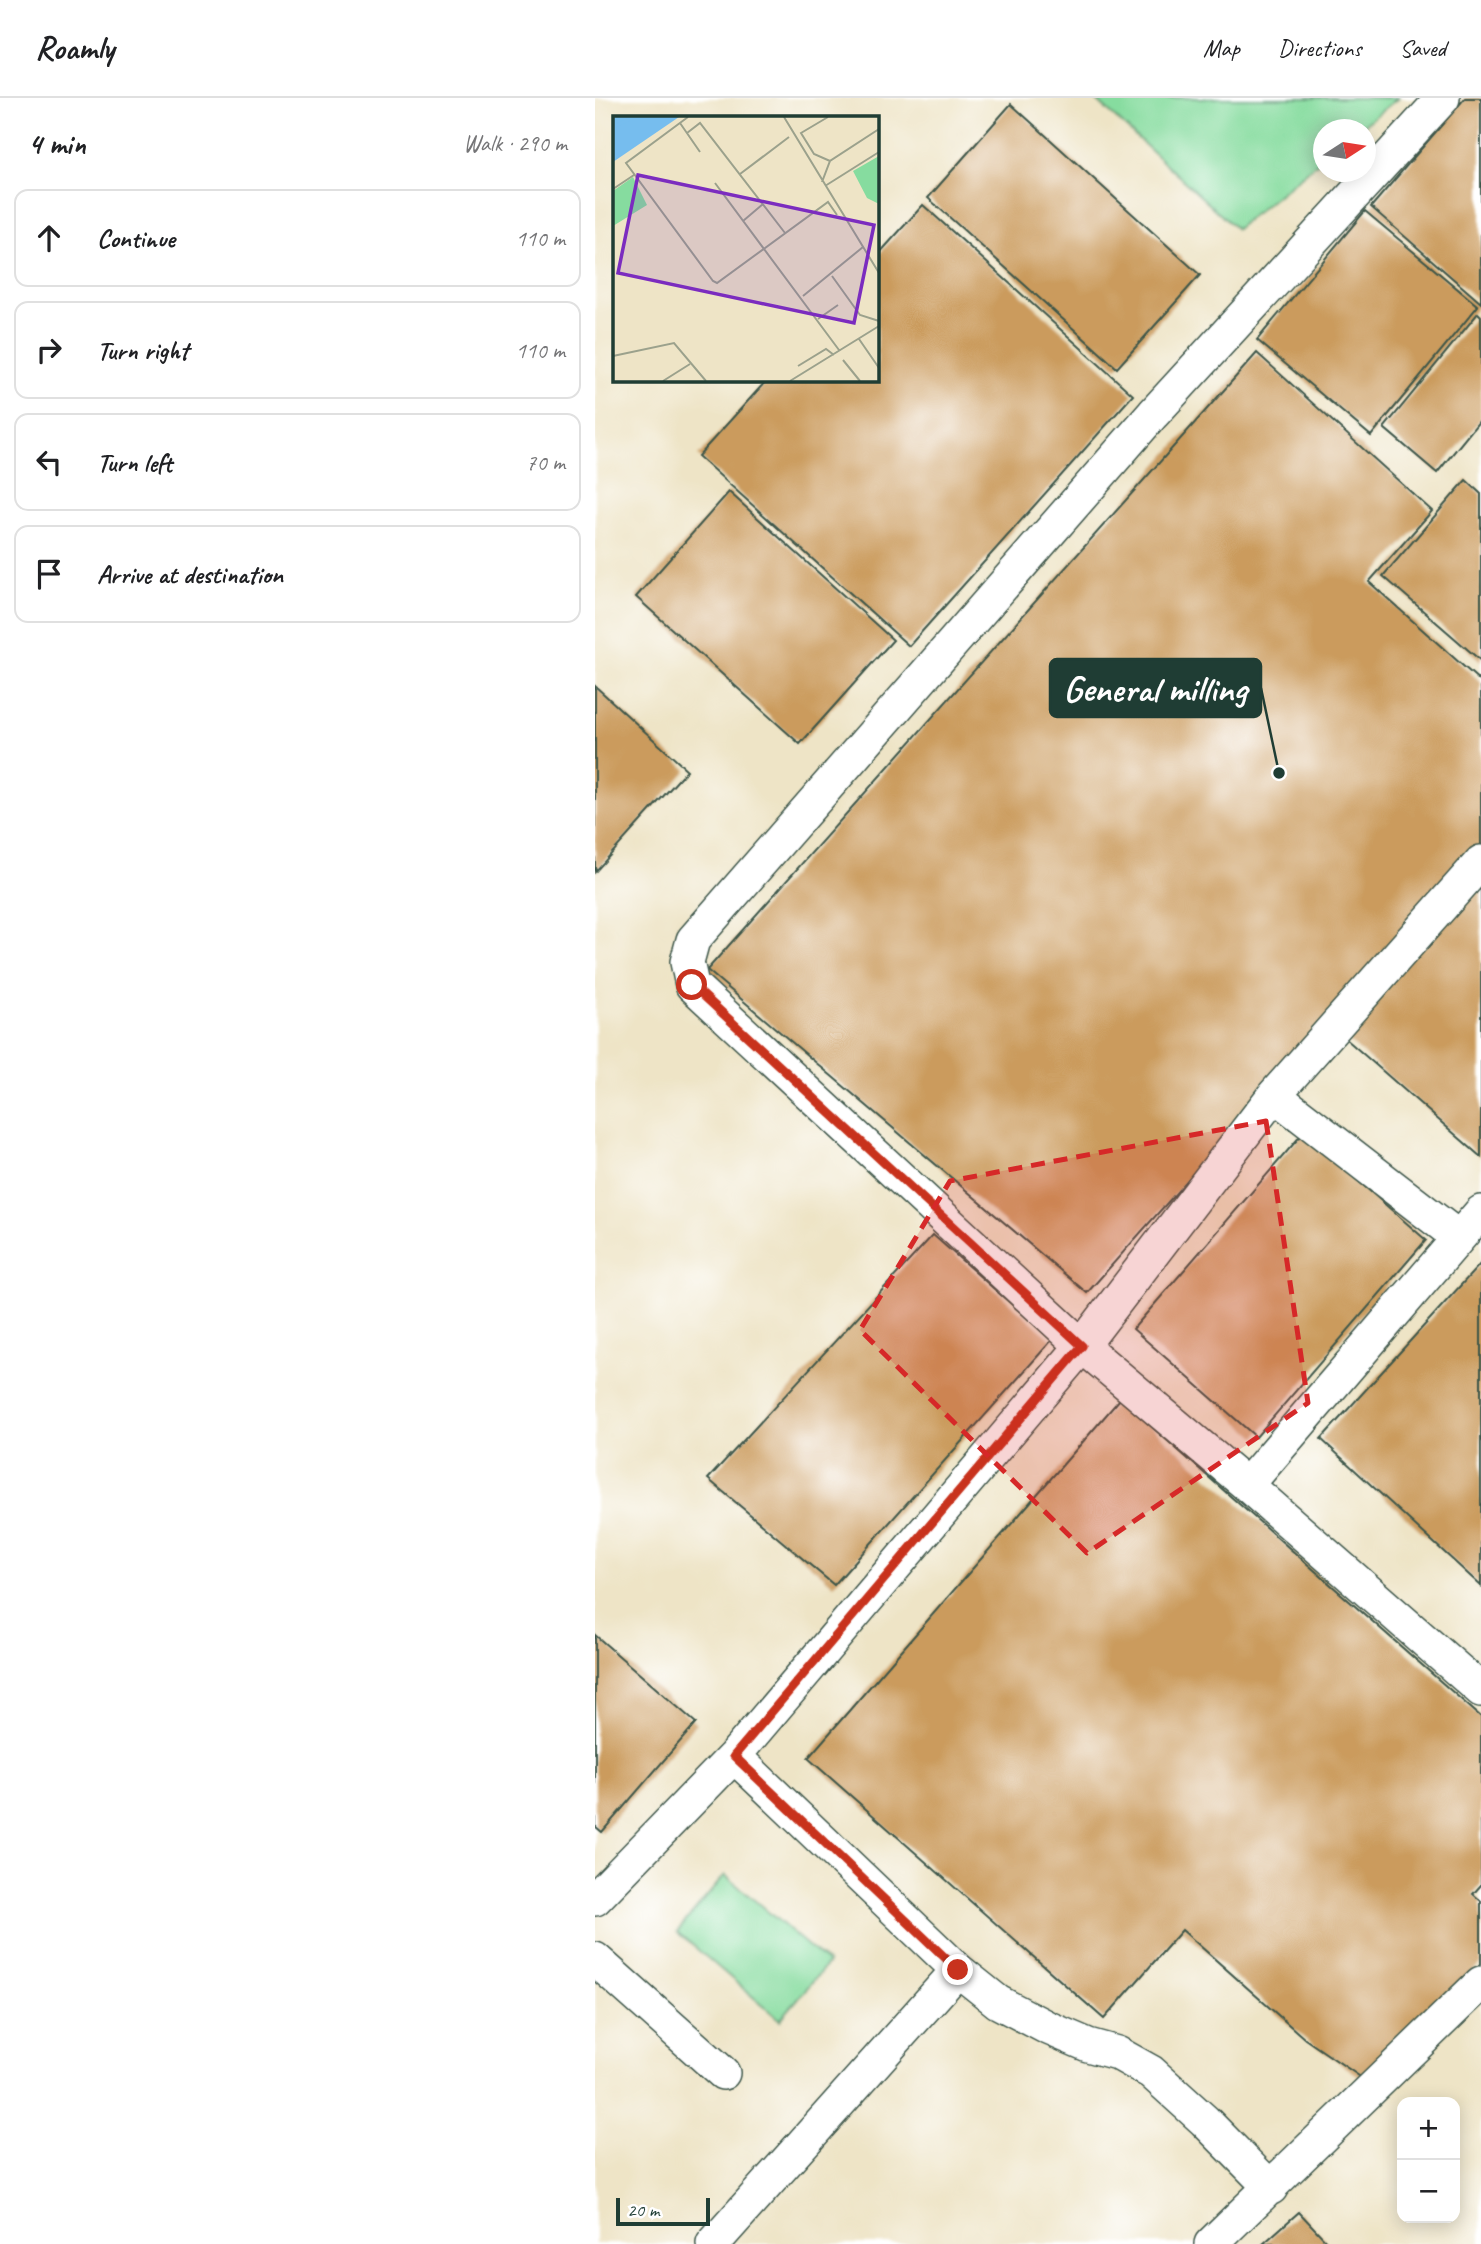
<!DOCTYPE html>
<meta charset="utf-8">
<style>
:root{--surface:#fff;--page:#f2f2f2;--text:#202124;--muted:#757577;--line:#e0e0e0}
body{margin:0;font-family:Caveat,sans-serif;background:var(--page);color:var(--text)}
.controls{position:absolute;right:21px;bottom:21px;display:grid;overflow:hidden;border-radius:14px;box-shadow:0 4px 18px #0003}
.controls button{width:63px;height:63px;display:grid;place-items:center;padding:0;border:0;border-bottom:2px solid var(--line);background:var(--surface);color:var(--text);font:35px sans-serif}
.compass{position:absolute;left:718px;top:21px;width:63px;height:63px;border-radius:50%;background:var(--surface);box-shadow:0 4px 18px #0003;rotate:78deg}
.scale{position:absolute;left:21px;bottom:18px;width:94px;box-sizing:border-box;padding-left:7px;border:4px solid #1f3d34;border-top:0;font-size:19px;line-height:24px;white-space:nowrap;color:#1f3d34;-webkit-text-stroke:5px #fff;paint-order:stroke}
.stop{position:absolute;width:21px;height:21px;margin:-16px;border:5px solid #c8321e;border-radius:50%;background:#fff}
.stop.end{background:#c8321e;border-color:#fff;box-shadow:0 2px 7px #0008}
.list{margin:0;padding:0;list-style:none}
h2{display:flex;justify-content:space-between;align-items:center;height:91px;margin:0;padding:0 28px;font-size:30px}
h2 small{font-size:23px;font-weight:400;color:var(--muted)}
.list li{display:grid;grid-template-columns:46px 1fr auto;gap:21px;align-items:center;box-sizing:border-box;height:98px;margin:0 14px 14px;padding:0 14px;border:2px solid var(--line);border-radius:14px}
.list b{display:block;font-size:26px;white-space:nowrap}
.list em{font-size:23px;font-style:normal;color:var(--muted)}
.icon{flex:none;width:38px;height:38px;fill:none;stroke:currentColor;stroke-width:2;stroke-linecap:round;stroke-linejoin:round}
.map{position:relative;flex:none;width:886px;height:2146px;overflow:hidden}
header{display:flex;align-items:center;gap:42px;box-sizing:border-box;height:98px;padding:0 35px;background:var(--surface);border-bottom:2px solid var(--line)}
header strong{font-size:33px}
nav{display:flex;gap:38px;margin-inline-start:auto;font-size:24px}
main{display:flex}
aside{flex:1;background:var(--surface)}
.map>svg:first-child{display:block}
</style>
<header>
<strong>Roamly</strong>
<nav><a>Map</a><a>Directions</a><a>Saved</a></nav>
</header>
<main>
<aside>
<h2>4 min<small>Walk · 290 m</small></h2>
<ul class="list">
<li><svg class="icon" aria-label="ahead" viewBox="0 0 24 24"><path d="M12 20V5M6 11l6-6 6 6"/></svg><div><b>Continue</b></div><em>110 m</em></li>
<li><svg class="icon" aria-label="right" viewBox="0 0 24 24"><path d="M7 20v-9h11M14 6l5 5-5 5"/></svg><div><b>Turn right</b></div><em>110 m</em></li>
<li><svg class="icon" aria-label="left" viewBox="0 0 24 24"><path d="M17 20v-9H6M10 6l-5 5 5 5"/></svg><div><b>Turn left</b></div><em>70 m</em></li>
<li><svg class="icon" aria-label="arrive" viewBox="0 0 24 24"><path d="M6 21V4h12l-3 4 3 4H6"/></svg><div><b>Arrive at destination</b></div></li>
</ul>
</aside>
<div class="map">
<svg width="886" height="2146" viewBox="0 0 886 2146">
<rect width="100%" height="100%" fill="#fff"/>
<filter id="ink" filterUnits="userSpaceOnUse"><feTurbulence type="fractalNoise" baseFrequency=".0143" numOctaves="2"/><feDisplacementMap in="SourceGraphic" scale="14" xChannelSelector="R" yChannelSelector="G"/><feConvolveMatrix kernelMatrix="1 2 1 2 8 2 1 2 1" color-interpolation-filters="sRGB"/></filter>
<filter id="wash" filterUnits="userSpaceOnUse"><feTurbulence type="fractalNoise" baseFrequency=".00686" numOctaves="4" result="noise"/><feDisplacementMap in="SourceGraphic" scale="28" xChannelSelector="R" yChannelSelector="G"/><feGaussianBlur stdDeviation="1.57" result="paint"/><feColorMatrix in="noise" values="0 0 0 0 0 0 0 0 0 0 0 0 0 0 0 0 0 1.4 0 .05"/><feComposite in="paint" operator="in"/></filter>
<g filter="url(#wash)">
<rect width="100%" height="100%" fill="#eee4c6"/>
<path fill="#86dc9f" stroke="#528c6a" stroke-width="2" d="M499,0H803L764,31L729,32L728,60L641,131Z
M130,1777L233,1865L185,1922L82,1834Z"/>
<g id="blocks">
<path fill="#cb9b5d" d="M870,0H886V205L776,109Z
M416,6L605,177L522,270L333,100Z
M328,107L538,297L314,548L103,358L172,282H282V158Z
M770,113L883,208L776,338L662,242Z
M883,215L886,218V321L842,375L789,330Z
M662,255L837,413L774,484L886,584V752L492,1195L112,872Z
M871,382L886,396V563L788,478Z
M134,394L298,542L205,646L41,499Z
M0,588L92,672L0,774Z
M886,769V1059L743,934Z
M708,1035L831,1142L661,1339L538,1231Z
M338,1137L457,1242L239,1487L113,1381Z
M886,1165V1488L726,1341Z
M525,1301L886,1619V1787L878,1796L886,1803V1866L767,1980L710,1941L587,1832L509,1921L213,1660Z
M0,1537L101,1625L7,1734L0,1728Z
M704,2114L734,2146H668Z"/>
</g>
</g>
<g filter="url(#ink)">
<use href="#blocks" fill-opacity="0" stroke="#3e564a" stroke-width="2"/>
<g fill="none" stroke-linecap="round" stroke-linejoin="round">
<defs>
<path id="minor" d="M848,0L558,316L98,842L92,864L97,887L487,1248L652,1387L886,1592
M679,997L863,1139
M652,1387L886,1114
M139,1658L363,1872L403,1904L451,1929L493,1947L522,1955L556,1974L610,2023L676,2090
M0,1801L139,1658L487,1248L679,997L886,764
M0,1861L128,1975
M118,2146L363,1872
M616,2146L886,1885"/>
</defs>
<use href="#minor" stroke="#3e564a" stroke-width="36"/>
<use href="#minor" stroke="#fff" stroke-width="33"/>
</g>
</g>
<g fill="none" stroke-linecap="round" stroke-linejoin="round" filter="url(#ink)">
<path stroke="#c8321e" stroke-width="9" d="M97,887L487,1248L139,1658L363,1872"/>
</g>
<path fill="#d62828" fill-opacity="0.2" stroke="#d62828" stroke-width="5" stroke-dasharray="14 9" stroke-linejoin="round" d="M671,1023L713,1305L492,1455L265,1232L355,1083Z"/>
<g transform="translate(18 18)">
<rect width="266" height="266" fill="#eee4c6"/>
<path d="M266,40V88L254,82L240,55ZM20,61L34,89L0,110V75Z" fill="#86dc9f"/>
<path d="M0,1H66L0,46Z" fill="#76bdee"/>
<path fill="none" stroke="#76bdee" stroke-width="3.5" d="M0,11L21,1"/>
<path fill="none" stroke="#9ba18c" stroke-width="2" d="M75,1L13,47L100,165L104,167L215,86L224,99M171,1L266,157M215,1L188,17L201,38L217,45M67,7L87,36M74,17L87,7L172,117M127,58L176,21M209,66L217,45L266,13M102,67L226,234M212,70L266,36M0,73L21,59M130,105L150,88M219,160L247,199L266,205M190,180L250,131M205,203L225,189M246,223L266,252M0,240L61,227L93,265M230,244L247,265M185,250L213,233L221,239M50,265L77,248M177,265L266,210"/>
<path fill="#7b2cbf" fill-opacity="0.15" stroke="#7b2cbf" stroke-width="3.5" d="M25,59L261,109L241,207L5,157Z"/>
<rect width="266" height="266" fill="none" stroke="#1f3d34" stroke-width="3.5"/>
</g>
<path fill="none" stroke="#1f3d34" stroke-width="2.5" d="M684 675L666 590"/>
<circle fill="#1f3d34" stroke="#fff" stroke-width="2.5" cx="684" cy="675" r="7"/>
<rect fill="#1f3d34" stroke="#1f3d34" stroke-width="2.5" x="455" y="561" width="211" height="58" rx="7"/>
<g font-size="37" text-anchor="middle" font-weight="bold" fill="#fff">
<text x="560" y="603">General milling</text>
</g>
</svg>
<div class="controls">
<button>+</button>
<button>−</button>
</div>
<svg class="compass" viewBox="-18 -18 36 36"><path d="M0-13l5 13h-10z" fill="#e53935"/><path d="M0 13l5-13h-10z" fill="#757577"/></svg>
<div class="scale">20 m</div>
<div class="stop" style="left:97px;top:887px"></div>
<div class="stop end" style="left:363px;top:1872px"></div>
</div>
</main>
